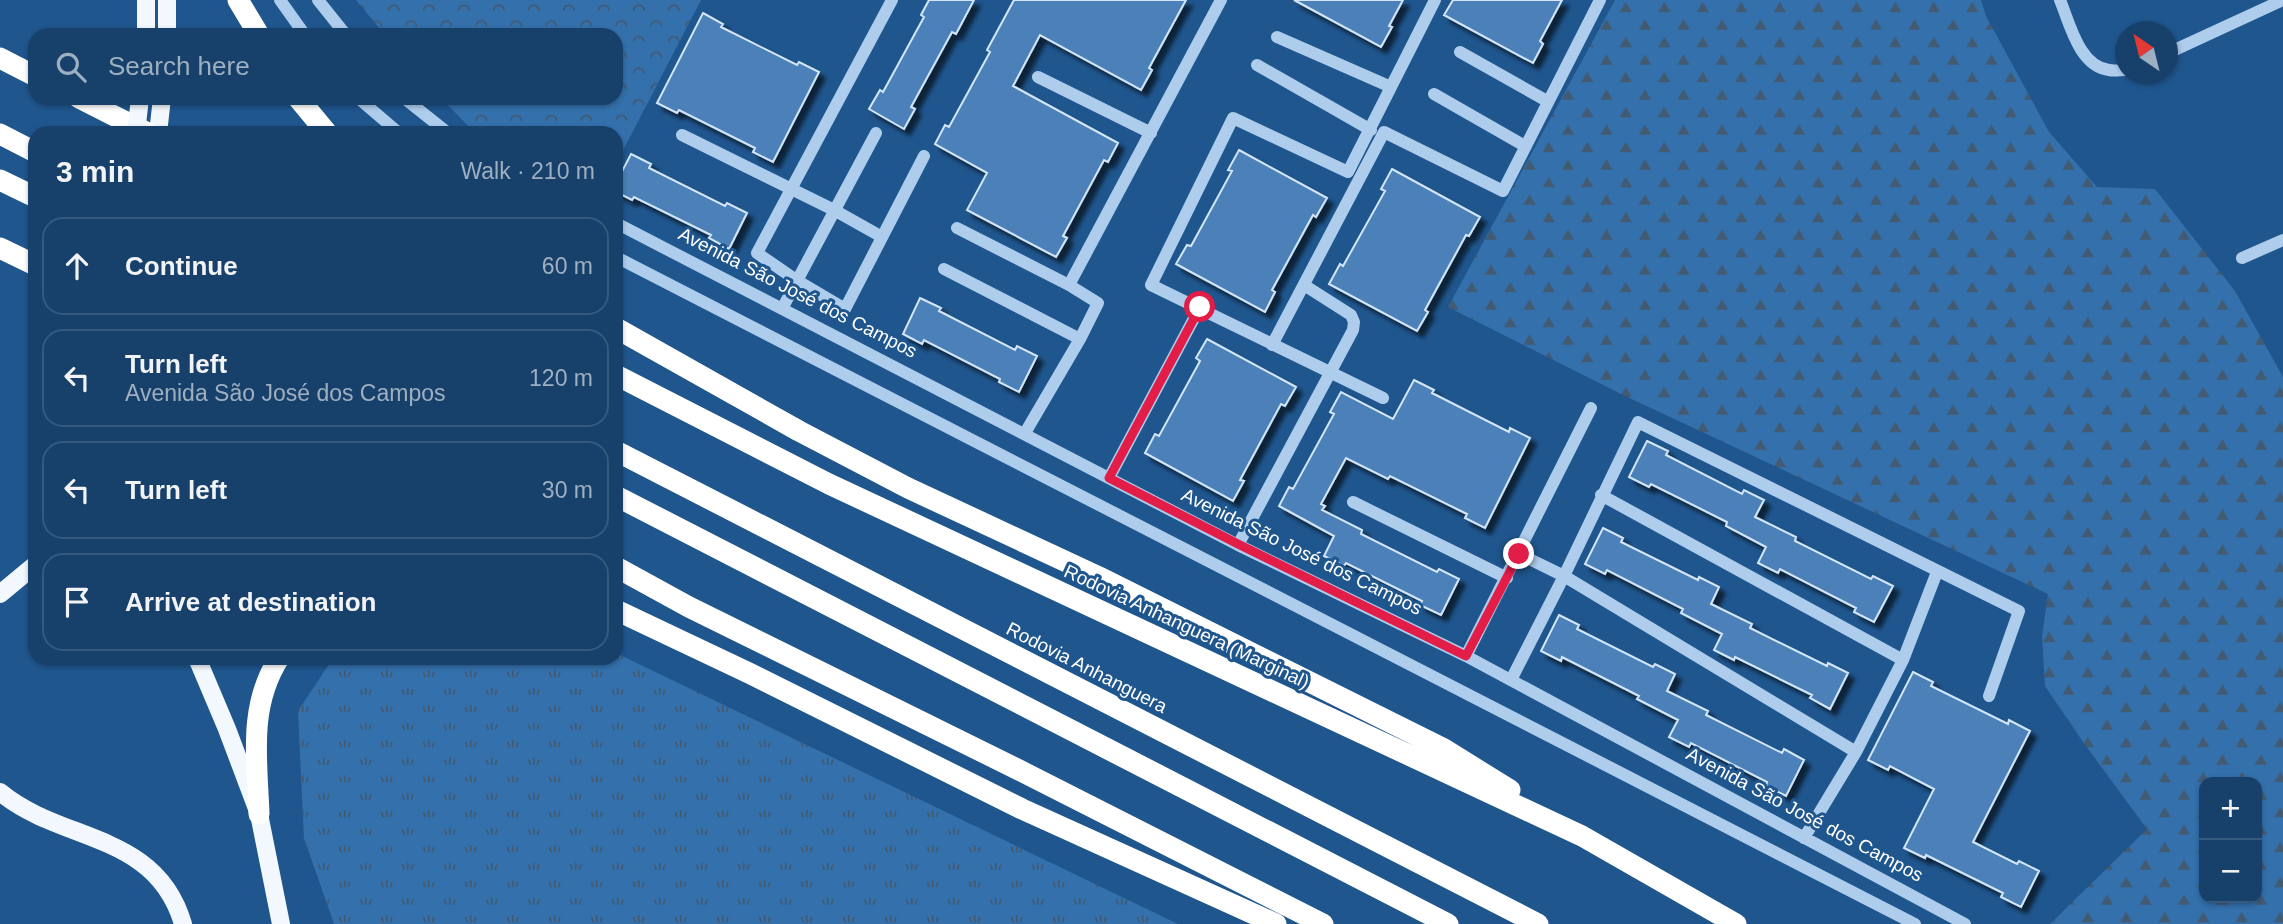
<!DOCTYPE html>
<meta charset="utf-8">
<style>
:root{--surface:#17406a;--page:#244b72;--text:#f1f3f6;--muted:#9eafc1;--line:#36597e}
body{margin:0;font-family:Arial,sans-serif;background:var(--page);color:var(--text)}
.controls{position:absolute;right:21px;bottom:21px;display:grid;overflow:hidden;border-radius:14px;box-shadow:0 2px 5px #0004}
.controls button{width:63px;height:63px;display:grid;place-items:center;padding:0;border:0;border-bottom:2px solid var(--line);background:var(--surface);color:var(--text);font:35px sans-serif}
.compass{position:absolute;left:2115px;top:21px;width:63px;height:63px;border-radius:50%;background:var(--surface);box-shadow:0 2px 5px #0004;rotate:325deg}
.stop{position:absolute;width:21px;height:21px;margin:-16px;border:5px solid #e11d48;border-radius:50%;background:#fff}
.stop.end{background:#e11d48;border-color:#fff;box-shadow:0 2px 7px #0008}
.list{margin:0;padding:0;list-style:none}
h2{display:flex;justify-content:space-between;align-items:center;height:91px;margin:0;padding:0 28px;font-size:30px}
h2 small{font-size:23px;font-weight:400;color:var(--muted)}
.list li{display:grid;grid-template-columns:46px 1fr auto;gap:21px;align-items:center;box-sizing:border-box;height:98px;margin:0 14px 14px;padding:0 14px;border:2px solid var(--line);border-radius:21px}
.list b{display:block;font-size:26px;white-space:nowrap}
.list p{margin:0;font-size:23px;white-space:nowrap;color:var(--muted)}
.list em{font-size:23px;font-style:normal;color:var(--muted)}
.icon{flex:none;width:38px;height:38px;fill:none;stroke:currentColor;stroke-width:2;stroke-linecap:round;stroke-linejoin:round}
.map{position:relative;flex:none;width:2283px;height:924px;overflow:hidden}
.search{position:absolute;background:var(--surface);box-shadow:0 2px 5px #0004;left:28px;top:28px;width:595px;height:77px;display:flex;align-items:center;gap:18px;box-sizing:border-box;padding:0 24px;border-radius:21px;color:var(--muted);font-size:26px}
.panel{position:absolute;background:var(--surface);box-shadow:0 2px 5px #0004;left:28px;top:126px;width:595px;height:539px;border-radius:21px}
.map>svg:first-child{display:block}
</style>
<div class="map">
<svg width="2283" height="924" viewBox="0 0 2283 924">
<defs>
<pattern id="grass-tufts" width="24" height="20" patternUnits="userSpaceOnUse" patternTransform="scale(1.75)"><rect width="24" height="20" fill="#3370ac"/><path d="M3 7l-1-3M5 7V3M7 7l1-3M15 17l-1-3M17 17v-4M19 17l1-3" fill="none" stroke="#425a72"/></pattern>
<pattern id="forest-firs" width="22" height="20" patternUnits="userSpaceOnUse" patternTransform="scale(1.75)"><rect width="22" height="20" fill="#3370ac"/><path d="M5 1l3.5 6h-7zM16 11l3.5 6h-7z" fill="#425a72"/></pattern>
<pattern id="park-crowns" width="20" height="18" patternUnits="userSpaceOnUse" patternTransform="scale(1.75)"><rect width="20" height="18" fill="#3370ac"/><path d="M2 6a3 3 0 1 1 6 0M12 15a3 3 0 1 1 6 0" fill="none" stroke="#425a72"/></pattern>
<filter id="shadow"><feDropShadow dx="6" dy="6" stdDeviation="2" flood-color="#0009"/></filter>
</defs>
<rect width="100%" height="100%" fill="#1f568e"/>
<path fill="url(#grass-tufts)" d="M616,653L1178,924H334L304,838L298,711L333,658H616Z"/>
<path fill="url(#forest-firs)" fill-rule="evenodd" d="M1615,0H1981L1986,16L2049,132L2097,187L2155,189L2235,291L2283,377V924H2050L2147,829L2083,742L2045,686L2042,636L2048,594L1621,394L1448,307ZM2204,782H2257V898H2204Z"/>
<path fill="url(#park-crowns)" d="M356,0H701L616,164V133H475L441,98H616V35H385Z"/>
<path fill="#4c81b8" stroke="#d3e6f9" stroke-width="2" filter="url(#shadow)" d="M929,0H974L956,34L952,32L911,107L915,109L904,129L869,109L880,90L883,92L924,17L921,15Z
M1014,0H1186L1149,68L1152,70L1141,90L1040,35L1013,86L1118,143L1108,162L1104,160L1063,236L1067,238L1056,257L967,210L987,173L935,144L945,125L949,127L990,52L987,50Z
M1294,0H1403L1389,26L1392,27L1381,47Z
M1453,0H1562L1540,41L1543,44L1533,63L1444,15Z
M703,13L723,24L721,27L797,65L799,62L819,72L773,162L753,152L755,148L679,110L677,113L657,103Z
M1239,150L1327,198L1316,217L1313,215L1272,290L1275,292L1265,312L1176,264L1187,245L1191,246L1232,171L1228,170Z
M631,154L651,164L649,168L725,206L727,203L747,213L729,249L709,238L711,235L634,197L632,200L616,192V183Z
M1392,169L1480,217L1469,236L1466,235L1425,310L1428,312L1417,331L1329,284L1340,264L1343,266L1385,191L1381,189Z
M920,298L941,308L939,311L1015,350L1017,346L1037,356L1019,392L999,382L1000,379L924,340L922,344L903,334Z
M1207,339L1296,387L1285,406L1281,404L1240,480L1244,481L1233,501L1145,453L1155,434L1159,436L1200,361L1196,358Z
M1414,380L1434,390L1432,393L1509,432L1510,428L1530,438L1485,528L1465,518L1467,514L1390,476L1388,479L1346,458L1321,504L1325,506L1322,510L1362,530L1361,534L1437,572L1439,569L1459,579L1441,615L1420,605L1422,601L1346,563L1344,566L1324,556L1334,536L1279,506L1289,487L1293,489L1334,414L1330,412L1341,392L1393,419Z
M1647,441L1668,451L1666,455L1742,494L1744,490L1764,500L1755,517L1796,537L1795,541L1871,579L1873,576L1893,586L1874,622L1854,612L1856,608L1780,569L1778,573L1758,563L1766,547L1726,526L1727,522L1651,484L1649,487L1629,477Z
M1603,528L1623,538L1621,542L1698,580L1699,577L1719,587L1711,604L1752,624L1750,628L1827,666L1828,663L1848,673L1830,709L1810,698L1812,695L1735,657L1734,660L1714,650L1722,634L1681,613L1683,609L1607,570L1605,574L1585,564Z
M1559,615L1579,625L1577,629L1653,667L1655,664L1675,674L1667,691L1708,711L1706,715L1782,753L1784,749L1804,760L1786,796L1766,786L1767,782L1691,743L1689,747L1669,737L1678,720L1637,699L1639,696L1562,657L1561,661L1541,651Z
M1913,672L1933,682L1931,686L2008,724L2009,720L2030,731L1973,842L2017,864L2019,861L2039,871L2021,907L2001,897L2003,893L1926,855L1925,858L1904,848L1934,789L1890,766L1888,770L1868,760Z"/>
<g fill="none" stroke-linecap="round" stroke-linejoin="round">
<path stroke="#aecded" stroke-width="12" d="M280,0L305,35
M318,0L346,35
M892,0L757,253L796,280L845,309L924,156
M2060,0C2070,24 2079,66 2109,70C2114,71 2120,70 2126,70
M1277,37L1391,87
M1460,52L1547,101
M2168,53L2283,0
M1257,65L1371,130
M1038,77L1151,133
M1434,94L1525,146
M358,98L399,133
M404,98L448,133
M682,135L834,210L882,237
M616,223L1238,545L1466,656L1965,924
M957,228L1069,285L1098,303L1080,339L1025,433
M616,257L1915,924
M2242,258L2283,240
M944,269L1080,339
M1069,285L1221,0
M783,307L876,133
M1272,345L1384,132L1503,191L1600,0
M1383,398L1151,285L1233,118L1348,172L1435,0
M1109,478L1200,307
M1601,495L1903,660
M1353,502L1507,578
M1238,545L1353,330L1354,322L1351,315L1304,285
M1519,554L1564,576L1856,752
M1466,656L1591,408
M1511,680L1564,576L1638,422L2019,611L1989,696
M1804,838L1856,752L1903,660L1937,572"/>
<path stroke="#f3f8ff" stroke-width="18" d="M146,35V0
M167,35V0
M158,133L162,98
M0,594L35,565
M197,658L227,729L259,814L281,924
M0,792C61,843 156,831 183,924"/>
<path stroke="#fff" stroke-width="21" d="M238,0L259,35
M0,58L35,76
M79,98L148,133
M298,98L327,133
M0,134L35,152
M0,180L35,197
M0,248L35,265
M616,328L799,431L908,488L1099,577L1444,749L1510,790
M616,375L829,484L1582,836L1736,924
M616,451L1538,924
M616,496L1448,924
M616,567L689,607L1019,770L1323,924
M616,610L751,674L1022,809L1276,924
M259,814C257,759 248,707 279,658"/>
<path stroke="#f3f8ff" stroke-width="18" d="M136,133L140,98"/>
</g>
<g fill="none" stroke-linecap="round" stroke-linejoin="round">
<path stroke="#e11d48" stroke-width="9" d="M1200,307L1109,478L1238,544L1466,656L1519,554"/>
</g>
<g text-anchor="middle" stroke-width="6" stroke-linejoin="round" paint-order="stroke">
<g font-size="19" fill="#fff" stroke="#1f568e">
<text transform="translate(798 292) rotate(27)" y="7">Avenida São José dos Campos</text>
<text transform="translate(1302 551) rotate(26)" y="7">Avenida São José dos Campos</text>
<text transform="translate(1187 626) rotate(25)" y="7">Rodovia Anhanguera (Marginal)</text>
<text transform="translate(1087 667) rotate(27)" y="7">Rodovia Anhanguera</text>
<text transform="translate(1805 814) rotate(28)" y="7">Avenida São José dos Campos</text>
</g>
</g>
</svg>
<div class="controls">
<button>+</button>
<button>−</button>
</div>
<svg class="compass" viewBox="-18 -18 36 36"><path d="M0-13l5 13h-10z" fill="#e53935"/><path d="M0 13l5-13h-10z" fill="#9eafc1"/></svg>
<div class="stop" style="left:1200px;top:307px"></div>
<div class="stop end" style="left:1519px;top:554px"></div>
<div class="search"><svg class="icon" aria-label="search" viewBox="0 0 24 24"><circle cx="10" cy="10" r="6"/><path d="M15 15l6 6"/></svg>Search here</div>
<section class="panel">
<h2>3 min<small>Walk · 210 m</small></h2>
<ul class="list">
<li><svg class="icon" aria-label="ahead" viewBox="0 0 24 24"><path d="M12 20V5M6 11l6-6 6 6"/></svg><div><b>Continue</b></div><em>60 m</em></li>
<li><svg class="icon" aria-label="left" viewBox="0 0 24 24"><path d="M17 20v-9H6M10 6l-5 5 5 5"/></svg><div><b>Turn left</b><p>Avenida São José dos Campos</p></div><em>120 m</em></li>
<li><svg class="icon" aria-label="left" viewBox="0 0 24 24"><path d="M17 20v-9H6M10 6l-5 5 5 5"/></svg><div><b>Turn left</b></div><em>30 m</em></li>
<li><svg class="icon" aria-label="arrive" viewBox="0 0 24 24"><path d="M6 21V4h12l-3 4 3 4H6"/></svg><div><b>Arrive at destination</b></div></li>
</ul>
</section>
</div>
